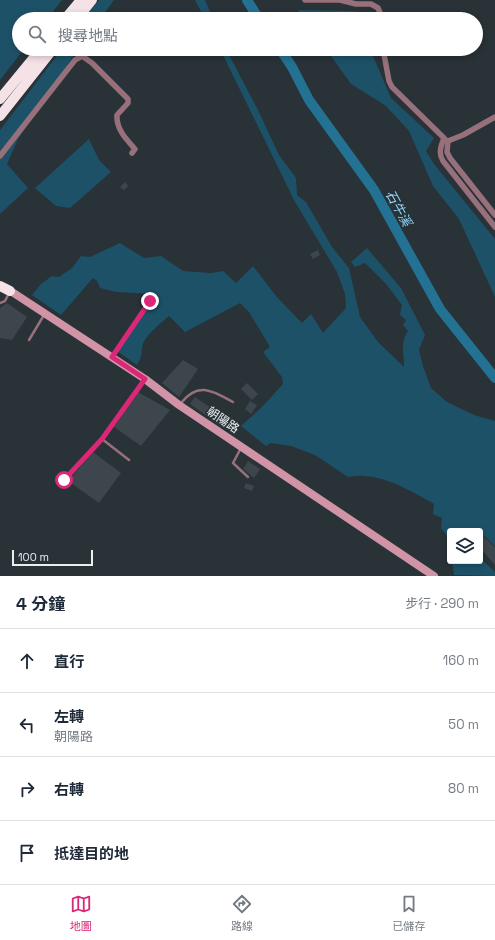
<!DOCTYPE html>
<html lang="zh-TW">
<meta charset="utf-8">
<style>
:root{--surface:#fff;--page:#f6f6f7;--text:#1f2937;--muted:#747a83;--line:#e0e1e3;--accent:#db2777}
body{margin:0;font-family:"Space Grotesk","Noto Sans TC",sans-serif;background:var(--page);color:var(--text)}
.controls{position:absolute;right:12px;bottom:12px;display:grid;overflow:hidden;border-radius:4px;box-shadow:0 2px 6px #0003}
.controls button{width:36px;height:36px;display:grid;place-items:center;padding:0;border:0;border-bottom:1px solid var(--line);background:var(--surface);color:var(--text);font:20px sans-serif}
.scale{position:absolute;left:12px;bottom:10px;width:81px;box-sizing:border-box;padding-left:4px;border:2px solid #e8eff2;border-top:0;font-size:11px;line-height:14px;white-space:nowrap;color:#e8eff2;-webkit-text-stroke:3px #283237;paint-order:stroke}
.stop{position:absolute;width:12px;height:12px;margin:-9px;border:3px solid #db2777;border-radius:50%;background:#fff}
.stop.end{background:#db2777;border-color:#fff;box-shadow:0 1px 4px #0008}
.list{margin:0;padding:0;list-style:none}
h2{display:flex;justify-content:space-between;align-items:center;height:52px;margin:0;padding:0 16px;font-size:17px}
h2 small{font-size:13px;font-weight:400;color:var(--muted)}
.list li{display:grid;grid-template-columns:26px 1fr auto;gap:12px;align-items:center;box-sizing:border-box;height:64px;padding:0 16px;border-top:1px solid var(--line)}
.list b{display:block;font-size:15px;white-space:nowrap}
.list p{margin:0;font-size:13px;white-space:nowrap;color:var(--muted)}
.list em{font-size:13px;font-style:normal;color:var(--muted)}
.icon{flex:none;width:22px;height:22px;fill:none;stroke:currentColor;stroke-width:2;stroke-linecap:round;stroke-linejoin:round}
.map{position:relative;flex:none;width:495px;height:576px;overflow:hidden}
.search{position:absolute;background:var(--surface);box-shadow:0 2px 6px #0003;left:12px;right:12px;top:12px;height:44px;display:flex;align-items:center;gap:10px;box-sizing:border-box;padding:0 14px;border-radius:22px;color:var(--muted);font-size:15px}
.sheet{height:308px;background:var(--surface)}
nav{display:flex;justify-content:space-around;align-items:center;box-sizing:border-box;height:56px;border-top:1px solid var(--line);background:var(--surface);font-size:11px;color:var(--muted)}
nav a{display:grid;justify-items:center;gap:2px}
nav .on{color:var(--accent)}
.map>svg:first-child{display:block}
</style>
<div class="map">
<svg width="495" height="576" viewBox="0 0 495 576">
<rect width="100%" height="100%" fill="#283237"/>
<path fill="#1d5168" d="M0,0H62L47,19H19V49H24L0,80Z
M99,0H114L100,19H84Z
M195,0H205L213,19H205Z
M298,10L354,11L375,14V19H304Z
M62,49H78L18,139L7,164L28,188L0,214V130Z
M220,49H226L258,110L279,155L296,178L297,195L306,202L332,247L349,268L360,317L378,342L404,367C404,354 400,342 408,331L403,325L406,320L400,315L402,305L386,284L365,263L355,267L351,262L367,248L401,288L425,335L419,350L423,366L431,388L447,402L474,415L495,421V546L483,535L480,537V531H450V552L447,536L441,528L442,518L433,514L434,504C409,490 378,471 348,477L315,455L291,446L271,443L266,446L241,426L262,407L283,384L282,377L263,352L270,347L249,312L240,303L185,332L169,316C162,322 146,335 143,344C140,352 144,354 137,365L117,351L132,331L154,294L117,292L100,288L97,281L93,278L61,315L32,295L41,284L52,276L59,277L72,268L81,256L90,257L120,243L144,258L161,256L183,271L211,273L223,271L236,283L253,266L276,296L302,323L311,314L323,333L346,308L345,294L337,272L295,202Z
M326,49H373V56L391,98L434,138L426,151L434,164L495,239V297L459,219L433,186L409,131L386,106L351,84Z
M89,139L99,160L111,172L70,208L56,206L35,188Z
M480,558L495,572V576L454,575L452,561H480Z"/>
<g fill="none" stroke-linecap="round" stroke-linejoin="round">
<path stroke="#237193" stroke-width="10" d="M247,0L259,19
M280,49L292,67L309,100L374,190L440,309L495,378"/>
</g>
<path fill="#3c464c" d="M125,182L128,186L124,190L120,187Z
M318,250L320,255L313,259L310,254Z
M7,303L27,317L12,340L0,338V308Z
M183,360L198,369L179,397L162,383Z
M247,383L258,394L252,400L241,389Z
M138,392L170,410L141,446L114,427Z
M195,397L223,416L218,424L190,404Z
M250,401L257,405L251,414L245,409Z
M93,452L121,473L99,503L68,481Z
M248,461L260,469L254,478L243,469Z
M246,483L254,486L252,491L244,488Z
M483,536L495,547V565L480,548V540Z"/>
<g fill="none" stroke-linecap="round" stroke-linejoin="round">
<path stroke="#97707c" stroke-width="2.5" d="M0,303L5,301L9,293
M29,340L44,315
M112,356L150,301
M181,403C198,381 213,391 233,402
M102,439L129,460
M241,448L233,463L248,477
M64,480L102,439L144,379"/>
<path stroke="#97707c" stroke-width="5.5" d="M305,0H340L356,4H371L378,8L383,19
M383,49L389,81L392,87L444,138C441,146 438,153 443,161L495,227
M446,140L448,141L463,135L495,117
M448,141L447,152L450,158L495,215
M0,156L75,60L82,56L92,63L128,99V103L117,115C116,129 126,139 135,149L132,153"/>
<path stroke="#d194a7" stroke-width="8" d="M6,288L145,379L179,405L434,576"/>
<path stroke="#f5e2e7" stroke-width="10" d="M65,19L81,0
M77,19L92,0
M0,99L41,49
M0,116L53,49
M0,286L10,291"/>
</g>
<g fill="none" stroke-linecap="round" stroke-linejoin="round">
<path stroke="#db2777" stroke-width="5" d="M64,480L102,439L145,379L112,357L150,301"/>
</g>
<g text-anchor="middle" stroke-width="3" stroke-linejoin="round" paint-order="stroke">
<g font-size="12" fill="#e8eff2" stroke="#283237">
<text transform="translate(223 420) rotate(34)" y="4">朝陽路</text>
</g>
<g font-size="13" font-style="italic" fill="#94dafd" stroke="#283237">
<text transform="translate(399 208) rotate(61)" y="5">石牛溪</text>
</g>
</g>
</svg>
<div class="controls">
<button><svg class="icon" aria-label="layers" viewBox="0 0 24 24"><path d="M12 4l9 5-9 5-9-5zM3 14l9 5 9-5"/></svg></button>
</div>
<div class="scale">100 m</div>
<div class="stop" style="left:64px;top:480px"></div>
<div class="stop end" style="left:150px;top:301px"></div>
<div class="search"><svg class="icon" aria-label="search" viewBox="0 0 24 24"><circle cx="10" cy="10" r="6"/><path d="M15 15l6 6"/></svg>搜尋地點</div>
</div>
<section class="sheet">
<h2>4 分鐘<small>步行 · 290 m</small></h2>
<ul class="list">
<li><svg class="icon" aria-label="ahead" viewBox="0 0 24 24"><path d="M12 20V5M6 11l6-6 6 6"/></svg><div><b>直行</b></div><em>160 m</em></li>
<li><svg class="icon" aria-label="left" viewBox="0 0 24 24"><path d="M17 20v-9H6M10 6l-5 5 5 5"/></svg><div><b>左轉</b><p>朝陽路</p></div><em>50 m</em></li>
<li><svg class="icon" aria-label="right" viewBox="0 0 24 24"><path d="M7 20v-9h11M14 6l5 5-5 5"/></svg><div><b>右轉</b></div><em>80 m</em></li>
<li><svg class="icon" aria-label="arrive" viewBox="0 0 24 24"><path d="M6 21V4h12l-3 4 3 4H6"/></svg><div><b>抵達目的地</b></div></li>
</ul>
</section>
<nav>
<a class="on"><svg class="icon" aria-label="map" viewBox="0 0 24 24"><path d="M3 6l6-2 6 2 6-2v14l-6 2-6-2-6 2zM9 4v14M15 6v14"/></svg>地圖</a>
<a><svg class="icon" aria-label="directions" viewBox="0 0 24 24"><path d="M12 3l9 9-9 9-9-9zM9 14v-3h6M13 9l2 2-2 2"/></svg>路線</a>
<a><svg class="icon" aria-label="saved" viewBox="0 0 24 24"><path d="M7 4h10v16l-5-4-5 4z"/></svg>已儲存</a>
</nav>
